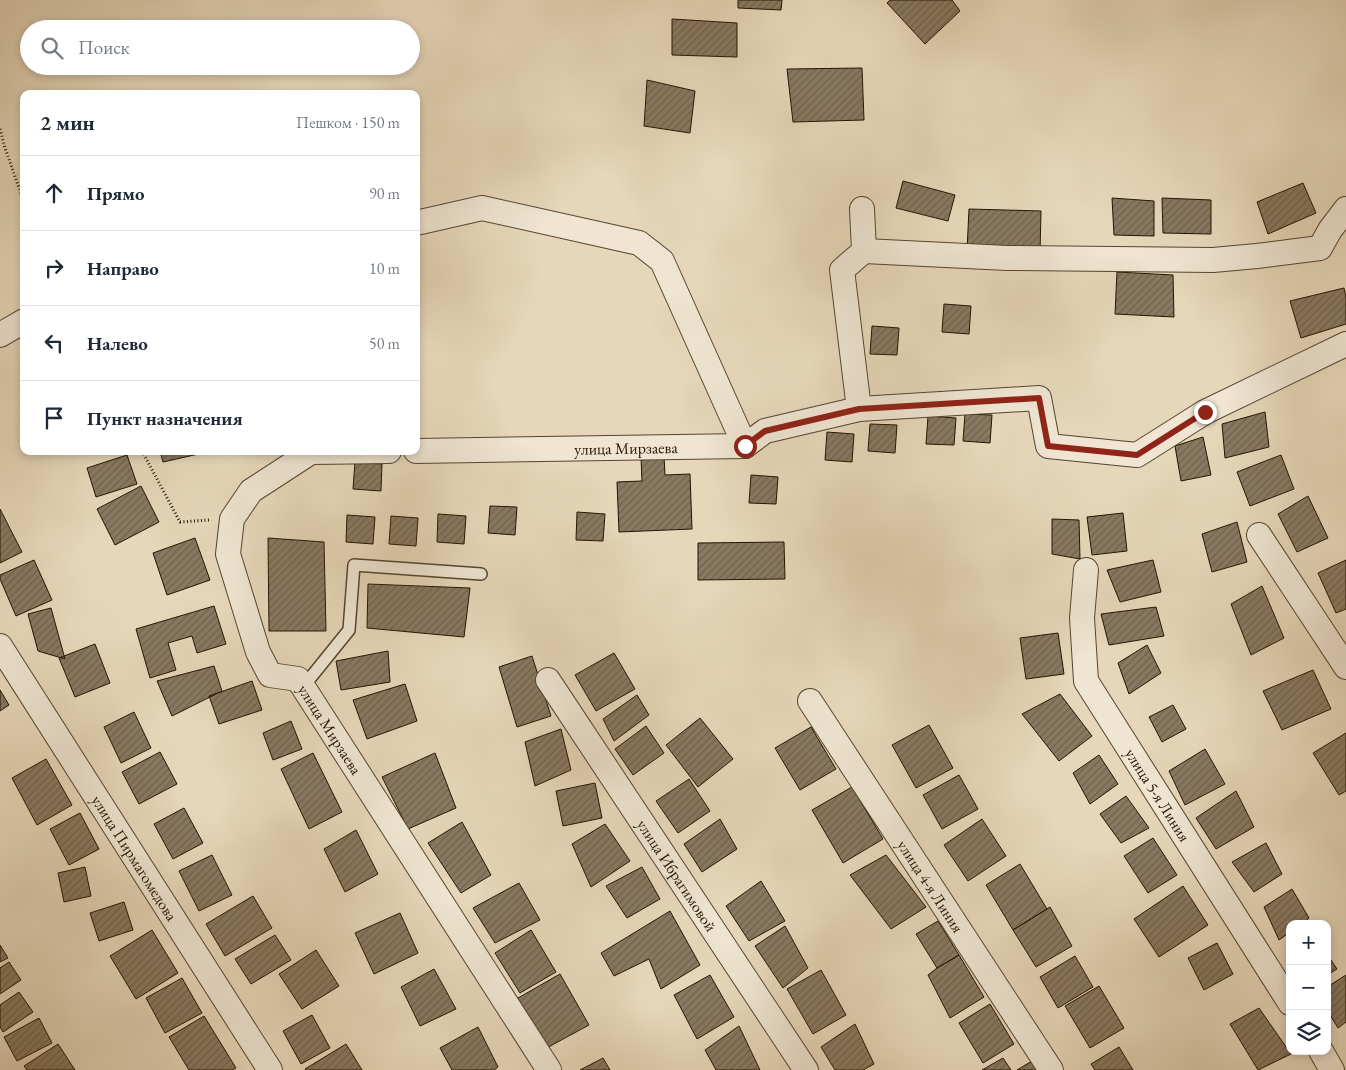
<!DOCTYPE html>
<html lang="ru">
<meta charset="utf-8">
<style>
:root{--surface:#fff;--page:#f2f2f3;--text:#1f2937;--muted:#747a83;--line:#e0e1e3}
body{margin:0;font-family:"EB Garamond",serif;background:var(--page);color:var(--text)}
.controls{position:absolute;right:15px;bottom:15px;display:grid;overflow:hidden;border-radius:10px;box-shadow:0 2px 8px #0003}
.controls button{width:45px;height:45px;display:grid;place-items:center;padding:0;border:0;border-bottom:1px solid var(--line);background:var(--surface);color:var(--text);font:25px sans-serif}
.stop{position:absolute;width:15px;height:15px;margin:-11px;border:4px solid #8f2418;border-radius:50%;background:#fff}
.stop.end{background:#8f2418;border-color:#fff;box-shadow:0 1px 5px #0008}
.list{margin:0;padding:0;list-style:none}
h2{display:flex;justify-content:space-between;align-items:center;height:65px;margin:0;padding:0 20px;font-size:21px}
h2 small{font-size:16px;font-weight:400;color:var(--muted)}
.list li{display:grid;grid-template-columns:32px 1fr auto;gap:15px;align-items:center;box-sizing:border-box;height:75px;padding:0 20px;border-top:1px solid var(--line)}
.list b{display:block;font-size:19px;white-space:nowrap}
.list em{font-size:16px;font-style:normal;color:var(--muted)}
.icon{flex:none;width:28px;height:28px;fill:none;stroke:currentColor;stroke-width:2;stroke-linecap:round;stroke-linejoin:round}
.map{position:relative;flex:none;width:1346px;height:1070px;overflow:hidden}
.search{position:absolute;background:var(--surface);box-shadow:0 2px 8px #0003;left:20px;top:20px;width:400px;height:55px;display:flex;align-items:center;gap:12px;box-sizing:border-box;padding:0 18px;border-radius:28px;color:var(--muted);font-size:19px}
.panel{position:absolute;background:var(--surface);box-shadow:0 2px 8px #0003;left:20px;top:90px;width:400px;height:365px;border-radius:10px}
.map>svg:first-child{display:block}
</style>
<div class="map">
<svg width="1346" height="1070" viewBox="0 0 1346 1070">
<defs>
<pattern id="building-hatch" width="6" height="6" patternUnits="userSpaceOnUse" patternTransform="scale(1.25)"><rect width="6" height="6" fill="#887961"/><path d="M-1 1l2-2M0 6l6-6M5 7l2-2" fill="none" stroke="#6f624e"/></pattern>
</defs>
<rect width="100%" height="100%" fill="#e6d7ba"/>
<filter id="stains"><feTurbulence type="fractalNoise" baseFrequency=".004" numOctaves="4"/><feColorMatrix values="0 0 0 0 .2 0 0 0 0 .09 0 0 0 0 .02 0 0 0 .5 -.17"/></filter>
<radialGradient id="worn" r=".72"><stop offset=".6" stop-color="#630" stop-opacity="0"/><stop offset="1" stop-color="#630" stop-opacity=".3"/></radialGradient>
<path fill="url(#building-hatch)" stroke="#231400" d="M738,0H782L781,10L738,8Z
M890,0H952L960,11L925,44L887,3Z
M672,19L737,23V57L672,55Z
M862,68L864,120L793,122L787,69Z
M647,80L695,91L690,133L644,126Z
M903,181L955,195L948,221L896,208Z
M1303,183L1316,213L1268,234L1257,202Z
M1112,198L1154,201V236L1114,235Z
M1162,198L1211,200V234L1163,233Z
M969,209L1041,211L1040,253L967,251Z
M1117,272L1173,275L1174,317L1115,314Z
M1344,288L1346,297V324L1301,338L1290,301Z
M944,304L971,306L969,334L942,332Z
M872,326L899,328L897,355L870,354Z
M1265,412L1269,447L1225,458L1222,424Z
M965,414L992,415L990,443L963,441Z
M928,416L956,418L954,445L926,444Z
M870,424L897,425L895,453L868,451Z
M827,432L854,434L852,462L825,460Z
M1203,437L1211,475L1181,481L1175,446Z
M160,451H202L203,453L163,462Z
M127,455L137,484L96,497L87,468Z
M1281,455L1294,489L1250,506L1237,472Z
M664,456L665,475L690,474L692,529L619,532L617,482L642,481L641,457Z
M355,462L382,464L381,491L353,489Z
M751,475L778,477L776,504L749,503Z
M141,486L159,522L115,545L97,509Z
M1308,496L1328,538L1297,552L1278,514Z
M490,506L517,507L515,535L488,533Z
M0,509L22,552L0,563Z
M577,512L605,514L603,541L576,540Z
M1123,513L1127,551L1092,555L1087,517Z
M438,514L466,516L464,544L437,542Z
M347,515L375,517L373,544L346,542Z
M391,516L418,518L416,546L389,544Z
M1052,519L1079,520L1080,559L1052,554Z
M1237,522L1247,562L1212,572L1202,534Z
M195,538L210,580L167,595L153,553Z
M268,538L324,542L326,631H269Z
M784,542L785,579L698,580V543Z
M34,560L52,600L16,616L0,579V575Z
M1153,560L1161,592L1120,602L1107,570Z
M1346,560V609L1336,613L1318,573Z
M368,584L470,588L464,637L367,628Z
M1262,586L1284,638L1251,655L1231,604Z
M214,606L226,644L197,653L192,636L168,643L176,670L150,678L136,629Z
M1156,607L1164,636L1109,645L1101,614Z
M51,608L65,659L38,651L28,614Z
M1058,633L1064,674L1026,679L1020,638Z
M95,644L110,683L75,697L59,658Z
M1147,645L1161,673L1129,694L1118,663Z
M388,651L390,682L341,690L336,661Z
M614,653L635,689L596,711L575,675Z
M532,656L551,716L517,727L499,667Z
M214,666L222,691L172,716L157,681Z
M1313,670L1331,709L1282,730L1263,691Z
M252,681L262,710L219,724L209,696Z
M405,684L417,721L367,739L353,700Z
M0,690L9,705L0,711Z
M1060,694L1092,736L1059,761L1022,714Z
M637,695L649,715L614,741L603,719Z
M1173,705L1186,729L1162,742L1149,717Z
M134,712L151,748L121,763L104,727Z
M700,718L733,759L698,787L666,745Z
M291,721L302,749L273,760L263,733Z
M929,725L953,768L916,788L892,745Z
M646,726L664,753L633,775L615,749Z
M811,727L836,769L800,790L775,748Z
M561,729L571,770L535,786L525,742Z
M1346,733V791L1339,795L1313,753Z
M1205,749L1225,784L1185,805L1169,771Z
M160,752L177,784L139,804L122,772Z
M313,753L342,812L309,829L281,769Z
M435,753L456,808L408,829L382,777Z
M1099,755L1118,784L1090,804L1073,773Z
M46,759L72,805L37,825L12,778Z
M959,775L978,809L942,829L923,795Z
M689,779L710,811L678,833L656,801Z
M595,783L602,818L563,826L556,791Z
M852,787L883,839L843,863L812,810Z
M1236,791L1254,827L1216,849L1196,818Z
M1126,796L1149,828L1121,843L1100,814Z
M184,808L203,843L173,859L154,824Z
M80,813L99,849L69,865L50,829Z
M720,819L737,849L702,872L684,844Z
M982,819L1006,856L968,881L944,845Z
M462,822L491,875L461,893L428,843Z
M605,824L630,861L591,887L572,844Z
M356,830L378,874L345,892L324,849Z
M1153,838L1177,875L1148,893L1124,856Z
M1266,843L1282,874L1254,892L1232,862Z
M212,855L232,895L199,911L179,871Z
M886,855L926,907L891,929L850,875Z
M1020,864L1047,909L1013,930L986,885Z
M85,867L91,896L64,902L58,873Z
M642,867L660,899L627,918L606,886Z
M761,881L785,921L749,941L726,906Z
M519,883L540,920L495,943L473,908Z
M1183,886L1208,925L1159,957L1134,919Z
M1292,889L1309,918L1302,924H1290V932L1279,940L1264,907Z
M253,896L272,928L225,956L206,924Z
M124,902L133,930L99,941L90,913Z
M1050,907L1072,946L1036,967L1013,930Z
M670,911L700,965L661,989L649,959L614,976L601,953Z
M400,913L418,953L374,974L355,933Z
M938,921L959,955L937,968L916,934Z
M785,926L808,968L783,988L755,946Z
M152,930L178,973L136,999L110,956Z
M531,930L556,972L520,993L495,953Z
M275,935L291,960L251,984L235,959Z
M1217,943L1233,974L1204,990L1188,958Z
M0,945L8,958L0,962Z
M316,950L339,986L302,1009L279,974Z
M1327,954L1337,969L1327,975Z
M959,955L984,997L950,1018L928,975L937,968Z
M1075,956L1093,987L1058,1008L1040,977Z
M9,962L21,980L0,994V968Z
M434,969L456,1009L420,1026L401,987Z
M821,970L846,1015L813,1034L787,989Z
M560,974L589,1025L541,1051L511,1002Z
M710,975L734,1017L697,1039L674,995Z
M1346,975V1022L1338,1028L1327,1010V987Z
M182,978L202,1013L165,1033L146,998Z
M1099,986L1124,1028L1090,1048L1065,1006Z
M19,992L33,1012L3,1032L0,1027V1005Z
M990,1004L1014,1044L983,1063L959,1023Z
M1259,1008L1291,1054L1258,1070L1230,1024Z
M312,1015L330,1048L301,1064L283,1031Z
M204,1016L236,1068L232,1070H189L169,1037Z
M39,1018L52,1043L17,1061L4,1037Z
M855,1024L874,1064L863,1070H835L821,1047Z
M739,1026L760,1070H716L705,1050Z
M478,1027L498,1067L494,1070H452L440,1048Z
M58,1044L75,1070H27L24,1066Z
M346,1044L362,1070H306L305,1069Z
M1119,1047L1133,1070H1095L1091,1064Z
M603,1058L610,1070H580Z
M1003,1058L1011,1070H982Z
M1032,1061L1037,1070H1017Z"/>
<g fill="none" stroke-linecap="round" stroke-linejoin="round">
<defs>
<path id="service" d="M303,687L349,630L354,565L481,574"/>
<g id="minor">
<path d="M416,223L482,208L639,243L662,261L745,446"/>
<path d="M864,251L1007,258L1213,260L1257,256L1320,248L1330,230L1346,209"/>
<path d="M0,335L24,321"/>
<path d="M859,409L842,270L864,251L862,209"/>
<path d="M745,446L765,431L859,409L1039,398L1048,446L1137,455L1205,412L1346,344"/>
<path id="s1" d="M389,451L311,452L251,491L232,519L228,554L258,652L270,675L298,679L549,1070"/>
<path id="s2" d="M416,451L745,446"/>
<path d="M1259,535L1346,667"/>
<path id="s3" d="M1086,570L1082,618L1086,681L1290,1003"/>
<path id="s4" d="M0,646L270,1070"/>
<path id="s5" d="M548,680L806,1070"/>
<path id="s6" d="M810,701L1051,1070"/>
<path d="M1321,1051L1332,1070"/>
</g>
</defs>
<use href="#service" stroke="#54452e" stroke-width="14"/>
<use href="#minor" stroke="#54452e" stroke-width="26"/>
<path stroke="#231400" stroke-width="3" stroke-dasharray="1 2.5" stroke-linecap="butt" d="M0,129L5,148L24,202
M142,451L180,522L209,520"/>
<use href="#service" stroke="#efe5d2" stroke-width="11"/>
<use href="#minor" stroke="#efe5d2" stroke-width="24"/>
</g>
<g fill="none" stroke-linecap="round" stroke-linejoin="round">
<path stroke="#8f2418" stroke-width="6" d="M745,446L765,431L859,409L1039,398L1048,446L1137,455L1205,412"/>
</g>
<g text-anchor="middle" stroke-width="4" stroke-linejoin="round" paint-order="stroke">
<g font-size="16" fill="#231400" stroke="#efe5d2">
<text dy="6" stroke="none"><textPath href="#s2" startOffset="210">улица Мирзаева</textPath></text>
<text dy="6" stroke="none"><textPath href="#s1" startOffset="435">улица Мирзаева</textPath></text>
<text dy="6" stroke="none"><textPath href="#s3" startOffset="246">улица 5-я Линия</textPath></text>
<text dy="6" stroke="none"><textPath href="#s4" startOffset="251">улица Пирмагомедова</textPath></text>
<text dy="6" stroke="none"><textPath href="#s5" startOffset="234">улица Ибрагимовой</textPath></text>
<text dy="6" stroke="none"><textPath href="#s6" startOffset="221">улица 4-я Линия</textPath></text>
</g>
</g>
<rect width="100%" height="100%" filter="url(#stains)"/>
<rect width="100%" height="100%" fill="url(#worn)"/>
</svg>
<div class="controls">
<button>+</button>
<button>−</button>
<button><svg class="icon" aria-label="layers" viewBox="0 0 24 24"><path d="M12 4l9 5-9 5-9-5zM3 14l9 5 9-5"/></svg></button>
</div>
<div class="stop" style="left:745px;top:446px"></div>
<div class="stop end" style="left:1205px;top:412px"></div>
<div class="search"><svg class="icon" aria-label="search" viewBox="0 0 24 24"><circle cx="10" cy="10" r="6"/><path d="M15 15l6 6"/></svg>Поиск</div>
<section class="panel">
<h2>2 мин<small>Пешком · 150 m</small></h2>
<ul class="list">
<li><svg class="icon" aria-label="ahead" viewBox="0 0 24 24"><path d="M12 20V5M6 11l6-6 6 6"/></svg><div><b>Прямо</b></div><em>90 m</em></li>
<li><svg class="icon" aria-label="right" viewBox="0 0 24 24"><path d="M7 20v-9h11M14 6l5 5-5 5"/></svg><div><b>Направо</b></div><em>10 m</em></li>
<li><svg class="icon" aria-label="left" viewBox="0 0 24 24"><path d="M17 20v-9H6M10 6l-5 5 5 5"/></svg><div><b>Налево</b></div><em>50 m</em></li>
<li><svg class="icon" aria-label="arrive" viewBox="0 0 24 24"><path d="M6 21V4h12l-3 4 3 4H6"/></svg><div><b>Пункт назначения</b></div></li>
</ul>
</section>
</div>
